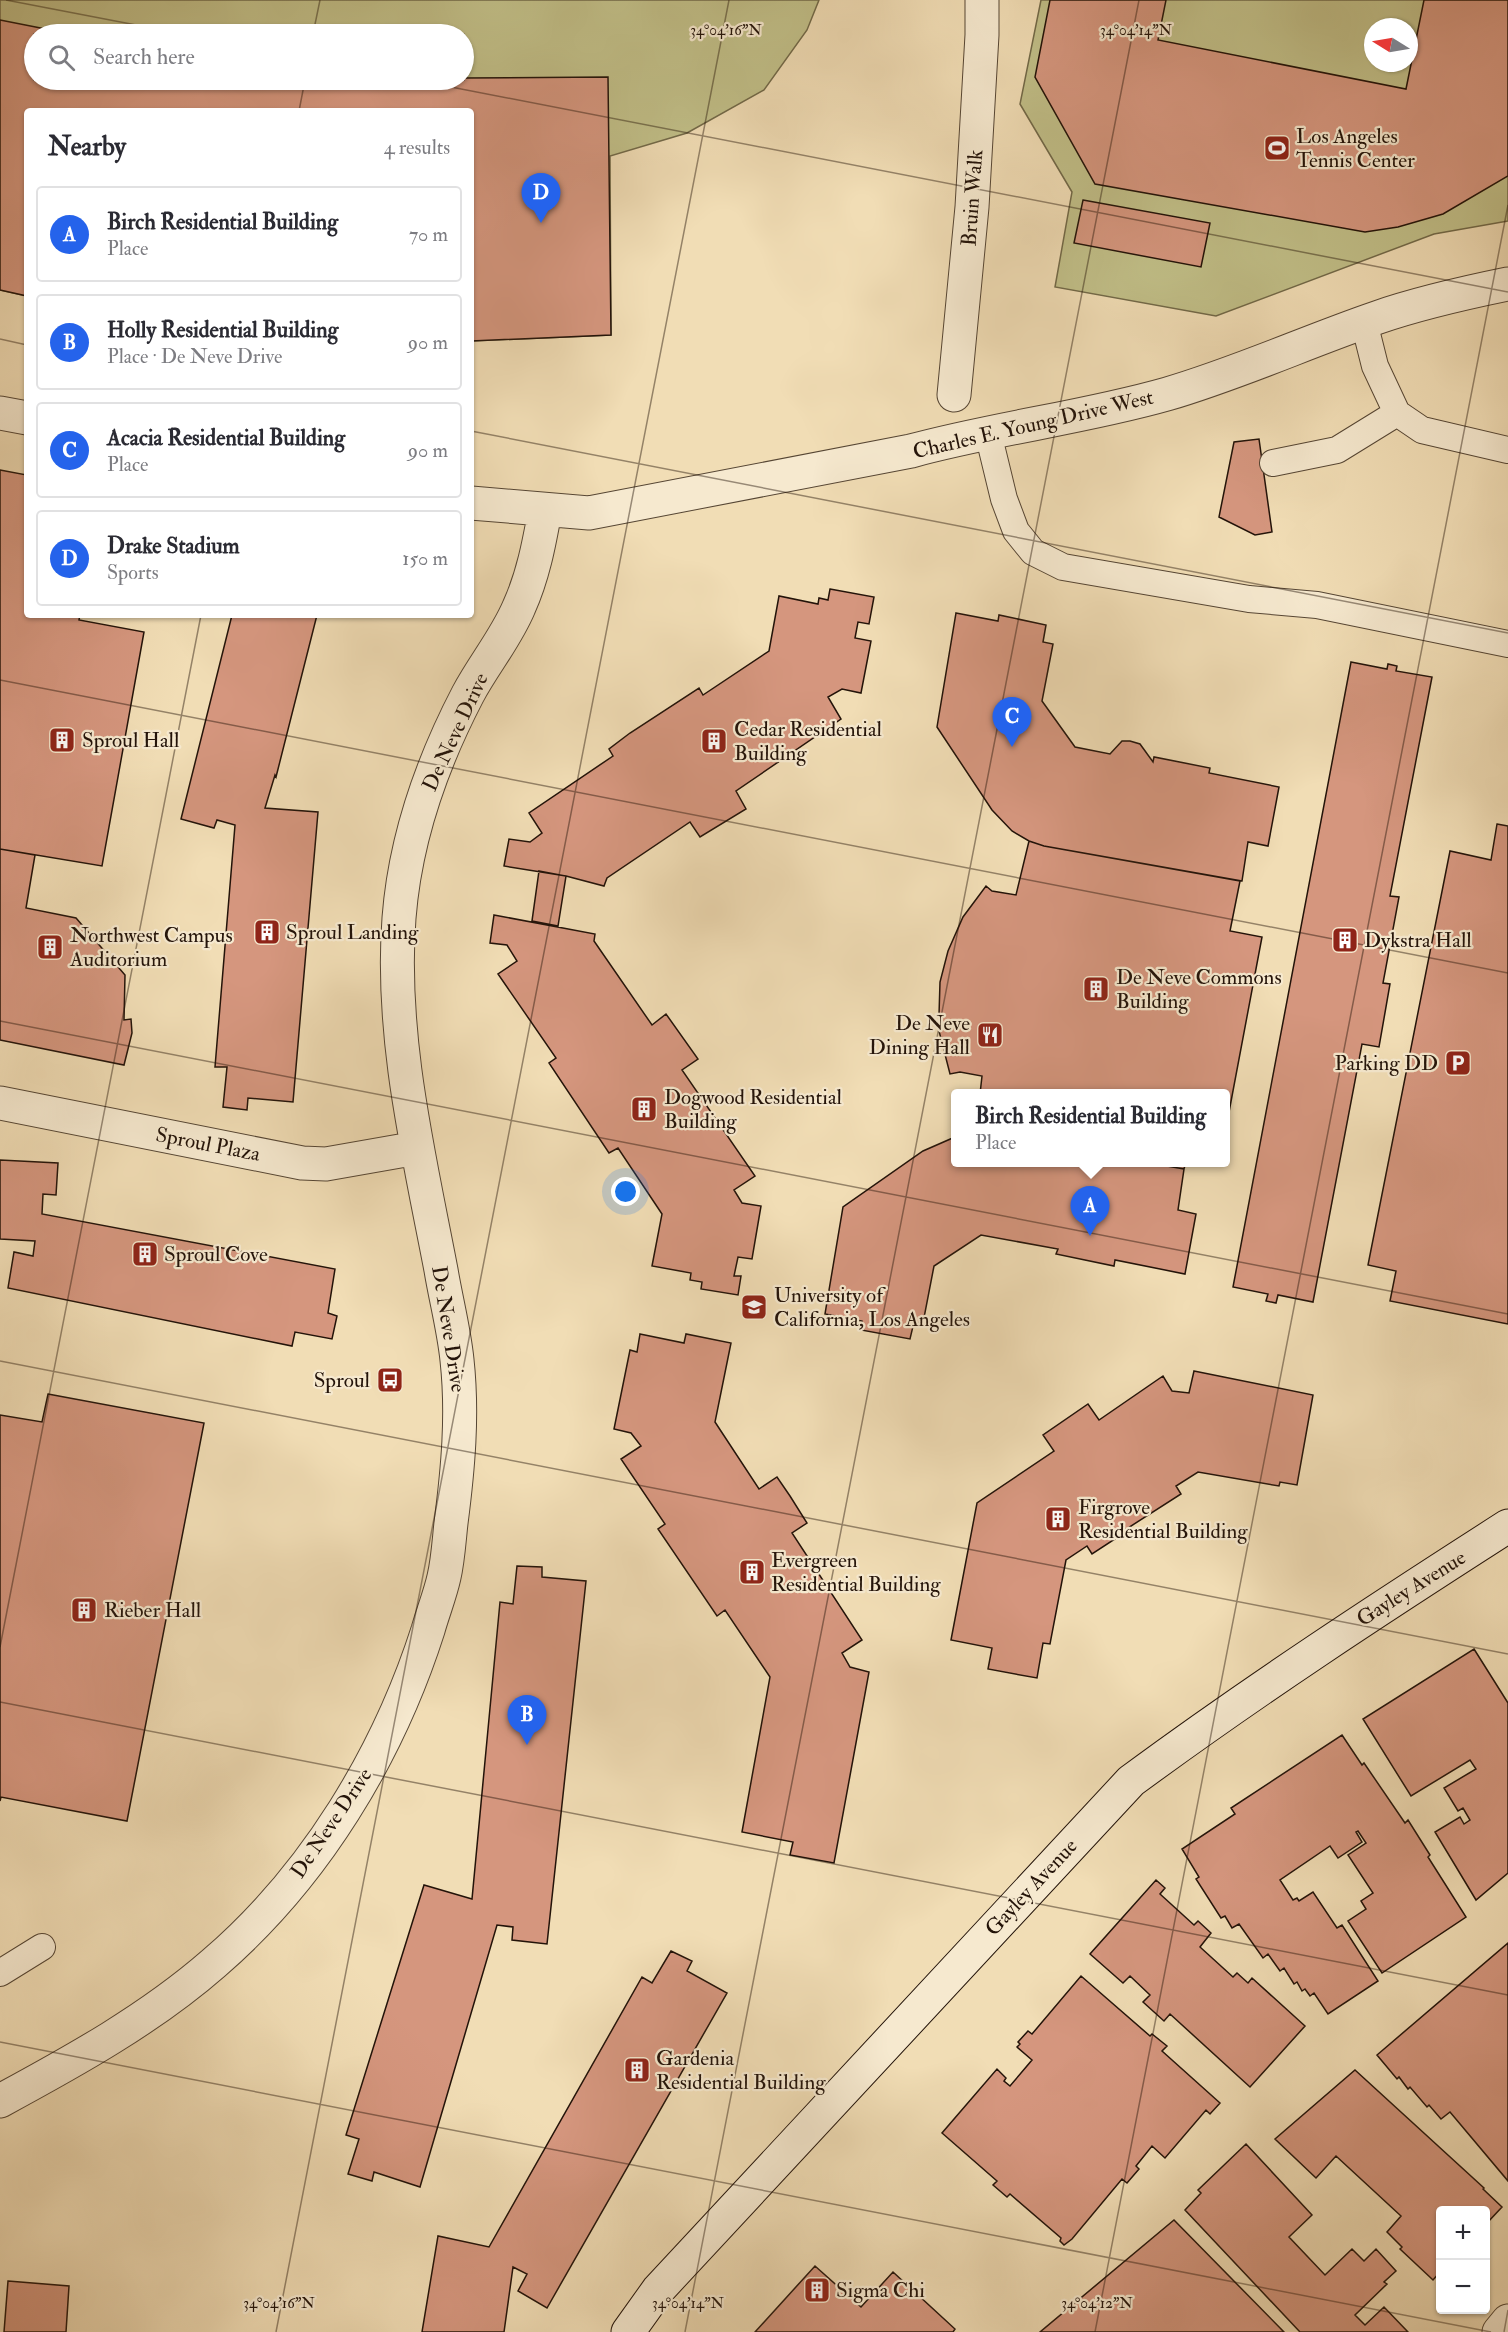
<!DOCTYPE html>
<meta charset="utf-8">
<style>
:root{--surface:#fff;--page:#f2f2f3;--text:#2b2b33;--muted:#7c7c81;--line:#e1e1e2;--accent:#2563eb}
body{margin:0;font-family:"IM FELL Double Pica",serif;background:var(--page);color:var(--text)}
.controls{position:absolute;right:18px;bottom:18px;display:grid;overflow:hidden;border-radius:6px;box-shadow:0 2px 4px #0004}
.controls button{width:54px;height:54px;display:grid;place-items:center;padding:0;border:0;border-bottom:2px solid var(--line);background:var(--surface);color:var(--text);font:30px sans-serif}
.compass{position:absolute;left:1364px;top:18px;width:54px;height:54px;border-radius:50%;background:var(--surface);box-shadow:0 2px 4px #0004;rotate:281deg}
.you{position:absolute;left:626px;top:1192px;width:21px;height:21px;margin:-15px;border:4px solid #fff;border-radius:50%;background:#1a73e8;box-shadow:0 0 0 9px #1a73e833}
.badge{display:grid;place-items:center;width:39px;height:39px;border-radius:50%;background:var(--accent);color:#fff;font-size:20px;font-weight:700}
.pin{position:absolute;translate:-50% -50px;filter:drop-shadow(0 2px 3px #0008)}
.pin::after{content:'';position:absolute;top:32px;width:21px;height:18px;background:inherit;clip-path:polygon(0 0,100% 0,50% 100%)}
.popup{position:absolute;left:951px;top:1089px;width:279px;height:78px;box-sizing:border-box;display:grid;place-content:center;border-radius:6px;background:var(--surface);filter:drop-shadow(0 2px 4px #0005);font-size:20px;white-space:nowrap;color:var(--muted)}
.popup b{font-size:22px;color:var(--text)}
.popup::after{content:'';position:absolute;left:50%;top:100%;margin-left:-12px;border:12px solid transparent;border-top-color:var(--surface)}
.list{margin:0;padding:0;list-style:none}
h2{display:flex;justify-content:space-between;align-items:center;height:78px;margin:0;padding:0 24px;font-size:26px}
h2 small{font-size:20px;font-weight:400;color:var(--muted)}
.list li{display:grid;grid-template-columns:39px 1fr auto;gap:18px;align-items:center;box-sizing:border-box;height:96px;margin:0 12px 12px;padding:0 12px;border:2px solid var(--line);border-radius:6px}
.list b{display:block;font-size:22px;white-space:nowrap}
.list p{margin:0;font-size:20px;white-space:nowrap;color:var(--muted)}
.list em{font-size:20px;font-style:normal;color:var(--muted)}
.icon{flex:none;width:33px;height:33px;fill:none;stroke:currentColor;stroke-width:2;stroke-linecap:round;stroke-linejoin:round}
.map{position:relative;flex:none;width:1508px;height:2332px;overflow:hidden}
.search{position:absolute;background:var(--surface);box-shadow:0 2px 4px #0004;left:24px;top:24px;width:450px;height:66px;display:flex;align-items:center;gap:15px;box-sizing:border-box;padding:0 21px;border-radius:33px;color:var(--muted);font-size:22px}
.panel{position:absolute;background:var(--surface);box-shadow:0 2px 4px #0004;left:24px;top:108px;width:450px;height:510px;border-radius:6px}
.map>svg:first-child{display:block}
</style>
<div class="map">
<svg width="1508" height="2332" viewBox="0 0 1508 2332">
<rect width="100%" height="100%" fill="#f1ddb5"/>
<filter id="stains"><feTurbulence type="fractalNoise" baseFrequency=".00333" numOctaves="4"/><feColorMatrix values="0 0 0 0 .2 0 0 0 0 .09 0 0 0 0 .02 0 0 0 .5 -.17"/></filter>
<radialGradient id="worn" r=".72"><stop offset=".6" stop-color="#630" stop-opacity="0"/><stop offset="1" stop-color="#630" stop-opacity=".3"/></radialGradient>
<path fill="#c1bf88" stroke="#726948" stroke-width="1.5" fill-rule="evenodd" d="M0,0H819L807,30L764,90L687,133L610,156L611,335L471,341V111H27V296L0,290ZM34,34H464V80H34Z
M1041,0H1508V221L1434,234L1216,316L1055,287L1072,192L1020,104ZM1373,27H1409V63H1373Z"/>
<path fill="#d5967e" stroke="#231309" stroke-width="1.5" d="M1050,0H1166L1158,40L1406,89L1424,0H1508V176L1443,214L1398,227L1365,232L1095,184L1035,77Z
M0,20L71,34H34V80H464V78L608,77L611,335L471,341V111H27V296L0,290Z
M1083,200L1210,223L1201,267L1074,243Z
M1259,439L1272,532L1255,535L1219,517L1234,442Z
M0,470L27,475V615H80L79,620L144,632L102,866L0,849Z
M830,589L874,597L869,624L858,622L855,638L871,641L861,693L842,689L828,697L841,719L736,791L746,809L700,837L690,822L607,878L604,886L566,876L504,866L509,839L530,842L542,833L529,813L613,756L609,749L630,733L699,688L703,695L769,651L779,596L818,604L819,598L828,600Z
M956,613L998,621L999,615L1046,625L1043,642L1053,644L1042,701L1075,747L1110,754L1122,741H1130L1140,744L1153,762L1154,757L1210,768L1209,773L1279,787L1268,846L1248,842L1242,881L1044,846L1029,841L1012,831L992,810L937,727Z
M232,615H317L276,777L275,775L265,808L318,812L293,1102L248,1098L247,1110L223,1107L227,1067H215L235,825L217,820L214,828L181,819Z
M1351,662L1387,669L1388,664L1397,666L1396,671L1432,677L1390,896L1399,897L1383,983L1390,984L1379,1047L1362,1044L1313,1302L1278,1295L1276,1303L1266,1301L1268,1294L1233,1287Z
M1497,824L1508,826V1324L1390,1301L1396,1271L1368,1265L1450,851L1491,860Z
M1029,841L1044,846L1240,881L1230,931L1262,937L1226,1128L1225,1094H980L982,1076L960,1072L950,1074L939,1031V1015L940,982L948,951L963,917L986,886L992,891L1016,895Z
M0,849L35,855L26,908L76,918L125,975L124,1020L131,1019L132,1033L124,1065L0,1040Z
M539,871L566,876L558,926L532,921Z
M494,915L595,934L594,941L652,1025L666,1014L698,1059L682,1070L755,1176L734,1190L742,1203L761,1206L752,1259L738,1257L734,1276H741L738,1295L701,1289L702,1282L690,1280L691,1273L652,1266L662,1214L618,1148L609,1153L549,1063L556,1058L498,974L517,961L507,945L490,943Z
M955,1137V1162H1144L1184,1169L1178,1210L1196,1214L1185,1274L1115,1260L1114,1266L1056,1254L1058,1249L981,1235L934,1266L923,1323L914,1322L910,1339L861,1330L862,1321L825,1314L843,1207L923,1151Z
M0,1160L58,1163L56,1195L43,1194L42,1214L335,1269L328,1313L337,1316L332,1339L295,1332L292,1346L8,1288L14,1252L33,1256L35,1241L0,1239Z
M1144,1162H1186L1184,1169Z
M640,1334L684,1343L686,1334L731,1343L715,1422L759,1489L777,1477L790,1496L807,1523L792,1533L862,1640L842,1653L850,1667L869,1672L834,1863L790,1855L793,1842L742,1832L770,1677L725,1610L717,1616L658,1529L665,1524L621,1459L641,1446L631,1433L614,1429L630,1350L637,1352Z
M1194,1371L1313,1395L1297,1485L1280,1482L1279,1486L1198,1472L1176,1486L1181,1494L1117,1535L1118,1537L1092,1554L1087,1546L1066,1560L1050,1644L1043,1643L1037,1678L988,1669L992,1648L951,1640L977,1503L1054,1451L1043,1435L1088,1404L1099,1420L1163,1376L1172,1391L1189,1393Z
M48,1394L204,1423L127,1821L1,1797L0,1801V1415L42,1422Z
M517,1566L542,1567V1577L586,1581L547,1944L512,1940L513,1927L497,1925L420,2187L374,2172L372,2181L348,2174L359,2139L346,2135L424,1885L472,1899L500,1602L513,1604Z
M1474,1649L1508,1703V1873L1476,1900L1435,1832L1460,1817L1464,1824L1470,1820L1463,1808L1458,1811L1444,1788L1476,1769L1470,1760L1411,1796L1363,1719Z
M1342,1735L1362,1765L1364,1763L1405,1823L1408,1820L1430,1855L1428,1857L1466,1917L1382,1973L1348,1921L1366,1909L1361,1901L1373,1893L1348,1855L1366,1843L1358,1831L1356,1832L1362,1842L1338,1858L1330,1846L1280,1880L1293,1900L1297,1898L1299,1901L1313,1892L1337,1928L1342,1925L1378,1981L1328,2014L1314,1993L1310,1996L1305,1989L1302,1991L1297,1982L1294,1984L1284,1968L1280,1971L1268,1954L1263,1958L1239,1924L1232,1928L1225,1916L1221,1918L1196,1879L1199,1877L1182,1849L1235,1814L1231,1808Z
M1156,1880L1165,1888L1160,1894L1194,1925L1198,1921L1211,1933L1200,1947L1233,1977L1237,1973L1248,1983L1252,1978L1305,2026L1250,2087L1170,2014L1164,2021L1143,2002L1150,1995L1130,1976L1123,1983L1090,1954Z
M1508,1943V2181L1450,2112L1441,2119L1429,2105L1427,2107L1410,2087L1408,2089L1399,2077L1397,2079L1377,2055Z
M671,1951L692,1961L687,1971L727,1993L547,2308L518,2291L527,2274L513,2267L504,2332H422L438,2236L489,2247L642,1977L652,1983Z
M1081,1976L1150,2036L1152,2034L1167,2046L1162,2051L1220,2103L1210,2114L1206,2110L1165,2158L1152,2146L1136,2166L1139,2169L1127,2183L1122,2179L1072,2239L1064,2245L1060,2241L1061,2238L1010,2194L1007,2197L993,2185L997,2181L942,2133L997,2069L1006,2078L1004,2081L1010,2086L1032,2060L1017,2047L1020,2044L1018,2042L1028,2031L1032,2034Z
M1355,2070L1484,2188L1483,2189L1502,2207L1486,2224V2210H1440V2272L1433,2280L1400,2249L1402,2247L1387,2232L1401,2216L1336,2156L1316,2178L1275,2139Z
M1246,2144L1312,2215L1289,2237L1325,2275L1352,2249L1364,2261L1376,2249L1396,2271L1384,2282L1387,2284L1355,2315L1365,2325L1384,2307L1408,2332H1300L1185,2210L1201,2193L1198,2190Z
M1174,2220L1284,2332H1040Z
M815,2266L861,2307L893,2272L955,2329L953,2332H755Z
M8,2281L69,2286L66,2332H4Z"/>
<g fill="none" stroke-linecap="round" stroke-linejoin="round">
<defs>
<path id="lane" d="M1364,322L1375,366L1397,413L1422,430L1508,450
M988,433L1004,499L1016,531L1033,552L1063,567L1249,599L1317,605L1508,644
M1273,463L1337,450L1397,413
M0,1973L42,1947"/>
<path id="street" d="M954,395L972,207L982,35V0
M0,413L27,418
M471,503L589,513L911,451C995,428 1083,418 1167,394C1239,373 1306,342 1376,318C1419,303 1464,293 1508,284
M0,1103L302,1163L326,1164L417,1148
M0,2101C74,2061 150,2019 214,1963C315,1876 388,1755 428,1630C433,1612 440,1595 444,1577C448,1560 449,1541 451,1523C458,1469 463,1415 457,1360C454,1330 446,1300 441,1270C419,1155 390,1036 399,918C405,840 432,763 468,694C484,664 506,638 519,607C533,576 539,544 545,511
M1499,2332L1508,2321"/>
<path id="secondary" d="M628,2332L658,2290L1131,1781C1253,1691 1380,1608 1508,1526"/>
</defs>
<use href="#lane" stroke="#564634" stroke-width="28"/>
<use href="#street" stroke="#564634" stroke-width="35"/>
<use href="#secondary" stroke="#231309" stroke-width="35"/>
<use href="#lane" stroke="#f6e9cf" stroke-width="26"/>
<use href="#street" stroke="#f6e9cf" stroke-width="33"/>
<use href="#secondary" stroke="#f6e9cf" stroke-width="33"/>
</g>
<path fill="none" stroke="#231309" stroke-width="1.5" stroke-opacity="0.45" d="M6,0L183,34M313,34L320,0M415,80L1508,292M299,111L305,80M0,339L27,345M471,431L1508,633M0,680L1508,973M0,1021L1508,1314M0,1361L1508,1654M0,1647L201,615M0,1702L1508,1995M0,2042L1491,2332M276,2332L729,0M685,2332L1139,0M1095,2332L1508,205M1504,2332L1508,2310"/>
<defs>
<symbol id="stadium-square" viewBox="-11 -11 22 22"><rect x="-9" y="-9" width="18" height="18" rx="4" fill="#8f2418" stroke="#f6e9cf"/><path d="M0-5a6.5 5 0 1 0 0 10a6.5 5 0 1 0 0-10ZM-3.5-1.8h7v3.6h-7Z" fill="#fff"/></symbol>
<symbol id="building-square" viewBox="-11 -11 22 22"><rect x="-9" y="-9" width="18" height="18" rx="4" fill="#8f2418" stroke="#f6e9cf"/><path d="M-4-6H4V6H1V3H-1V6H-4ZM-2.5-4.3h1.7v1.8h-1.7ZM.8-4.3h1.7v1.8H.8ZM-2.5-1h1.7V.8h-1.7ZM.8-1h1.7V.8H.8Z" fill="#fff"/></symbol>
<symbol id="restaurant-square" viewBox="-11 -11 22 22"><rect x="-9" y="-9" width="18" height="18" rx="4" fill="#8f2418" stroke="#f6e9cf"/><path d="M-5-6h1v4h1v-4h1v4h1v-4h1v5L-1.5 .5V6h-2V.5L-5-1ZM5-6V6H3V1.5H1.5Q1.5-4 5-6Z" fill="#fff"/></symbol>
<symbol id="parking-square" viewBox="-11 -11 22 22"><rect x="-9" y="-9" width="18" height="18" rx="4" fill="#8f2418" stroke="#f6e9cf"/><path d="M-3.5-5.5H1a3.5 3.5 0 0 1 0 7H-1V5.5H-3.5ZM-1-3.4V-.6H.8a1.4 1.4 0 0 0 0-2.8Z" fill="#fff"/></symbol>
<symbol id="university-square" viewBox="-11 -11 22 22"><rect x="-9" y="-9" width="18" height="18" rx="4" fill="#8f2418" stroke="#f6e9cf"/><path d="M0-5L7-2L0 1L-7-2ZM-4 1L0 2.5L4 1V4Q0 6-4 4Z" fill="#fff"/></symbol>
<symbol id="bus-square" viewBox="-11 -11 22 22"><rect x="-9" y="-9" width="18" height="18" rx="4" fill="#8f2418" stroke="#f6e9cf"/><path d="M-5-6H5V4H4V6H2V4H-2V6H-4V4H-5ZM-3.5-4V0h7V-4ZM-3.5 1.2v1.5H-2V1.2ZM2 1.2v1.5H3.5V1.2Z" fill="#fff"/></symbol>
</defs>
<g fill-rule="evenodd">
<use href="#stadium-square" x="1262" y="133" width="30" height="30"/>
<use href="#building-square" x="47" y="725" width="30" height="30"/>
<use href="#building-square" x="699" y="726" width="30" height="30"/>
<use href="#building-square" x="252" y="917" width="30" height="30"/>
<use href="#building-square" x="1330" y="925" width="30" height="30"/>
<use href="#building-square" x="35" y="932" width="30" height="30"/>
<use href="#building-square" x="1081" y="974" width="30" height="30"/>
<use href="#restaurant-square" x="975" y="1020" width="30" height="30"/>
<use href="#parking-square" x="1443" y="1048" width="30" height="30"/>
<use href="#building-square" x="629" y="1094" width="30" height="30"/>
<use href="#building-square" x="130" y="1239" width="30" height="30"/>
<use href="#university-square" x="739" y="1292" width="30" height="30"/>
<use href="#bus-square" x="375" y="1365" width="30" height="30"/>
<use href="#building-square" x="1043" y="1504" width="30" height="30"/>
<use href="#building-square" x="737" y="1557" width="30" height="30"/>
<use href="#building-square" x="69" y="1595" width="30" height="30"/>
<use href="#building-square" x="622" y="2055" width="30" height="30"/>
<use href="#building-square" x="802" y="2275" width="30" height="30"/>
</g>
<g text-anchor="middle" stroke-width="4.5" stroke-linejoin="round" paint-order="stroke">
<g font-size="21" fill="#231309" stroke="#f6e9cf" text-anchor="start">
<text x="1296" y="143">Los Angeles<tspan x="1296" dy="24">Tennis Center</tspan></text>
<text x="734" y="736">Cedar Residential<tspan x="734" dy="24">Building</tspan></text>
<text x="82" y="747">Sproul Hall</text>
<text x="286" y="939">Sproul Landing</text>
<text x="70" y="942">Northwest Campus<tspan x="70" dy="24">Auditorium</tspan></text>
<text x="1364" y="947">Dykstra Hall</text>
<text x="1116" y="984">De Neve Commons<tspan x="1116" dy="24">Building</tspan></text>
<text x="970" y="1030" text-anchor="end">De Neve<tspan x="970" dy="24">Dining Hall</tspan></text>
<text x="1438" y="1070" text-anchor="end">Parking DD</text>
<text x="664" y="1104">Dogwood Residential<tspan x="664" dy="24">Building</tspan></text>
<text x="164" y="1261">Sproul Cove</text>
<text x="774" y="1302">University of<tspan x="774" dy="24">California, Los Angeles</tspan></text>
<text x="370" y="1387" text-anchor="end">Sproul</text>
<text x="1078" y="1514">Firgrove<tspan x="1078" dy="24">Residential Building</tspan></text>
<text x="771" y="1567">Evergreen<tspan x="771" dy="24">Residential Building</tspan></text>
<text x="104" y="1617">Rieber Hall</text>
<text x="656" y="2065">Gardenia<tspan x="656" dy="24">Residential Building</tspan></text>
<text x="836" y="2297">Sigma Chi</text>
</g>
<g font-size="21" fill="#231309" stroke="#f6e9cf">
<text transform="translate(972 198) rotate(-86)" y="7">Bruin Walk</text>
<text transform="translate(1033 424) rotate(-13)" y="7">Charles E. Young Drive West</text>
<text transform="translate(455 732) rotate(-65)" y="7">De Neve Drive</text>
<text transform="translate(208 1144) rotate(11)" y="7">Sproul Plaza</text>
<text transform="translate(449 1329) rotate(81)" y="7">De Neve Drive</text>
<text transform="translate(1411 1588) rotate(-32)" y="7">Gayley Avenue</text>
<text transform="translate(331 1823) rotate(-56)" y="7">De Neve Drive</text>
<text transform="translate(1031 1887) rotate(-47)" y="7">Gayley Avenue</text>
</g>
</g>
<g font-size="15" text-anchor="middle" fill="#231309" stroke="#f6e9cf" stroke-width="4.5" stroke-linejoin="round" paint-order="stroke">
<text x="726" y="35">34°04'16"N</text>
<text x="1136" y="35">34°04'14"N</text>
<text x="279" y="2308">34°04'16"N</text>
<text x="688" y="2308">34°04'14"N</text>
<text x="1097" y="2308">34°04'12"N</text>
</g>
<rect width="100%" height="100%" filter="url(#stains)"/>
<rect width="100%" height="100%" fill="url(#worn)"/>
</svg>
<div class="controls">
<button>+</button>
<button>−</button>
</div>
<svg class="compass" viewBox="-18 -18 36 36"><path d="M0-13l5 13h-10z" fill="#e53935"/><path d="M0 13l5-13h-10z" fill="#7c7c81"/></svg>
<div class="you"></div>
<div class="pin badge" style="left:1090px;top:1236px">A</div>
<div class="popup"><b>Birch Residential Building</b>Place</div>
<div class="pin badge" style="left:527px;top:1745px">B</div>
<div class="pin badge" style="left:1012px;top:747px">C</div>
<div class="pin badge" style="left:541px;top:223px">D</div>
<div class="search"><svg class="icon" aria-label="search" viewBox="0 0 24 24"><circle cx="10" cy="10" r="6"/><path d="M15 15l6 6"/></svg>Search here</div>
<section class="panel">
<h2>Nearby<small>4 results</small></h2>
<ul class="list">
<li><span class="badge">A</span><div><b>Birch Residential Building</b><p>Place</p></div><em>70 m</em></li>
<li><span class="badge">B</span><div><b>Holly Residential Building</b><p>Place · De Neve Drive</p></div><em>90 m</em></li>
<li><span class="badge">C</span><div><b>Acacia Residential Building</b><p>Place</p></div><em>90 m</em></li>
<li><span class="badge">D</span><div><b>Drake Stadium</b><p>Sports</p></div><em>150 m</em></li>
</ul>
</section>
</div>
